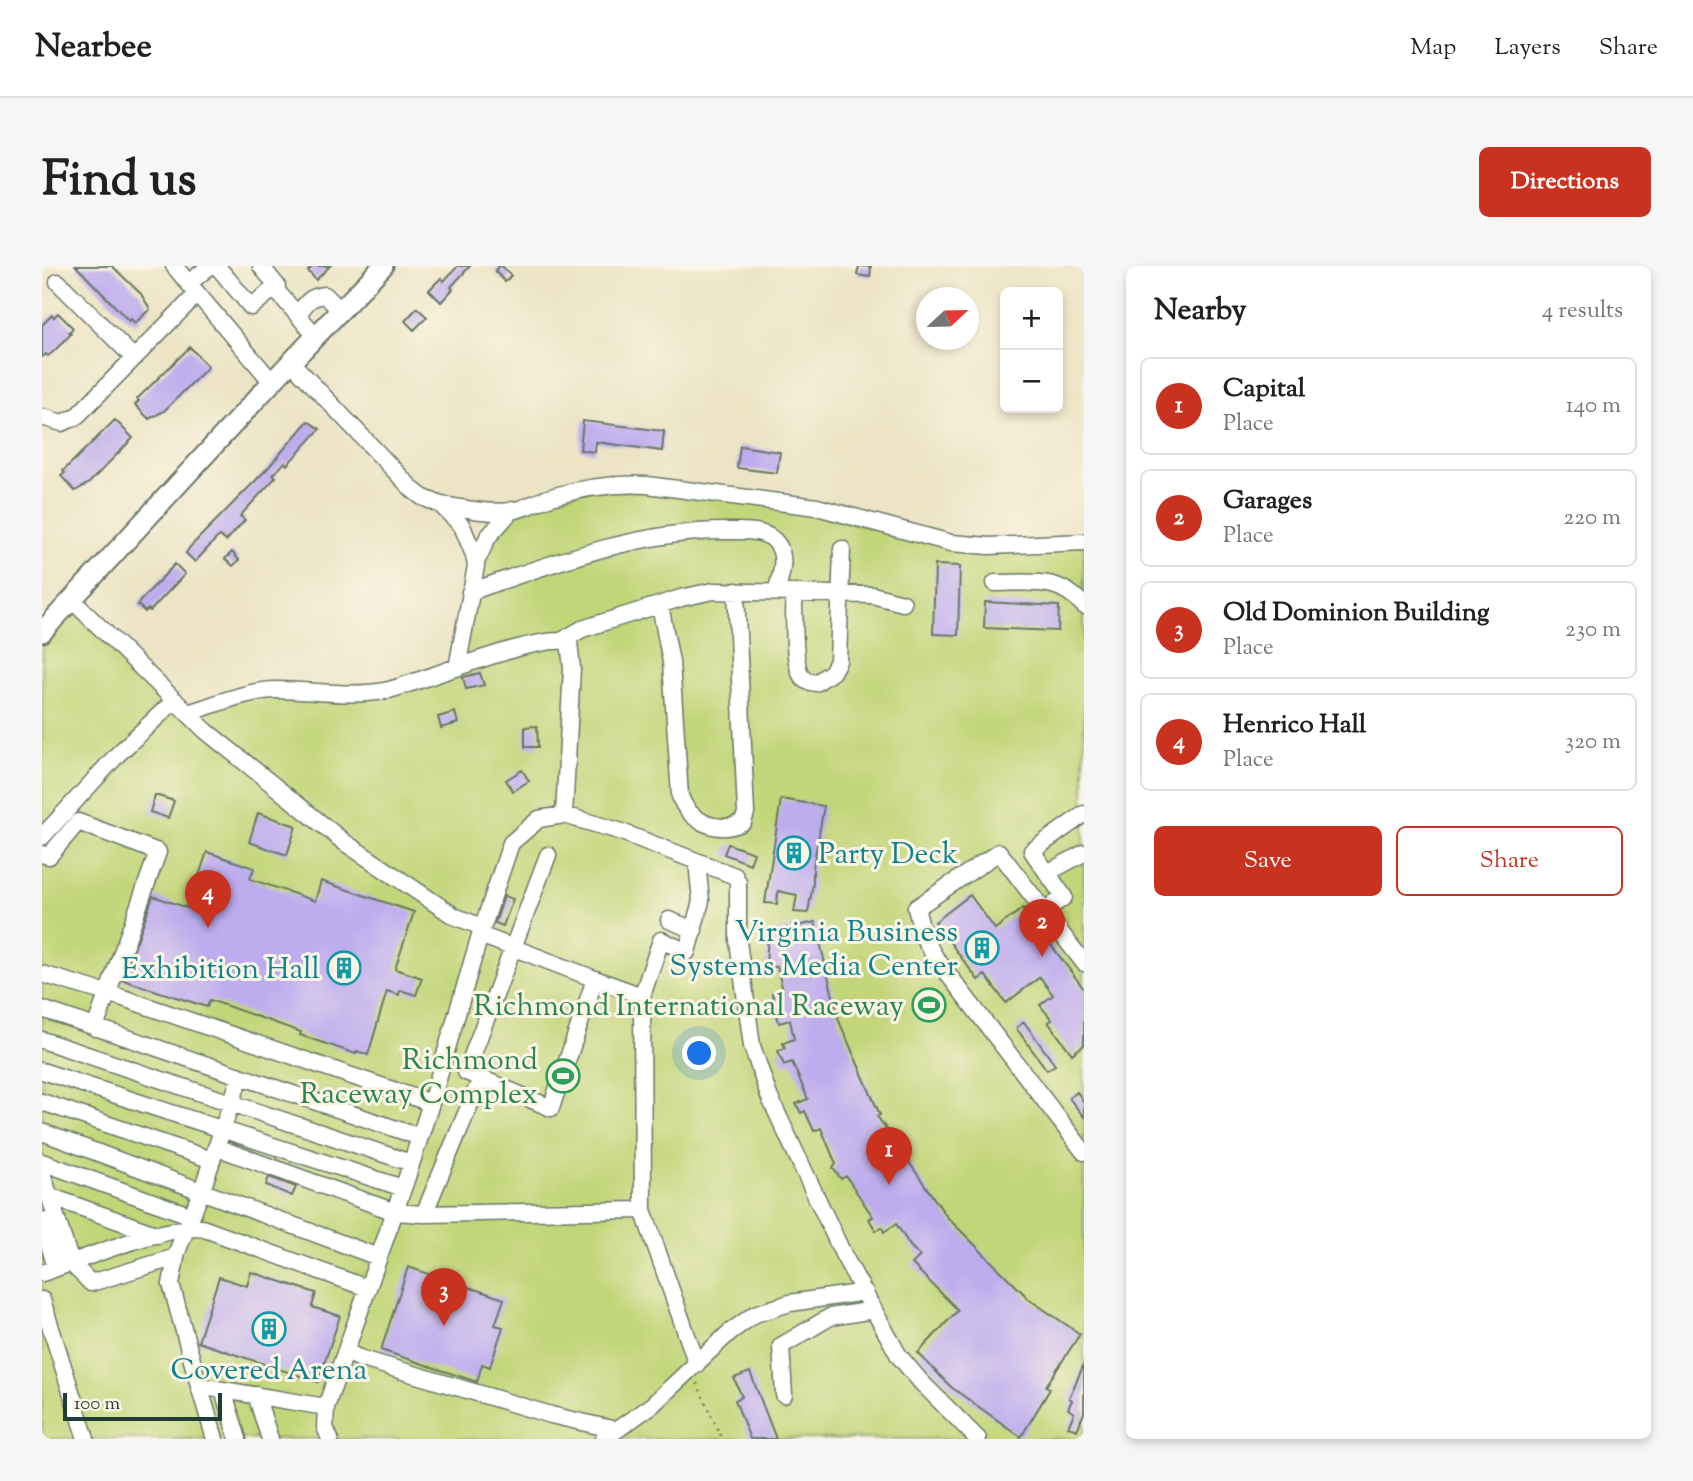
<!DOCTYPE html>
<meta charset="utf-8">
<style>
:root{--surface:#fff;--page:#f6f6f6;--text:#202124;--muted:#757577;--line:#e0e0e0;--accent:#c8321e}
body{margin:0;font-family:"Sorts Mill Goudy",serif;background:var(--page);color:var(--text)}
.controls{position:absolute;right:21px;top:21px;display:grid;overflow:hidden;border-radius:10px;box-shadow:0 4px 10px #0003}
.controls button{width:63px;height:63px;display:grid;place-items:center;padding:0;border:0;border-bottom:2px solid var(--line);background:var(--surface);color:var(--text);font:35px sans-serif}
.compass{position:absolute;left:874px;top:21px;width:63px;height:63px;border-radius:50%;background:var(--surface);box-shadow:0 4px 10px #0003;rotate:68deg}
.scale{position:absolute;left:21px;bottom:18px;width:159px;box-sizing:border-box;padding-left:7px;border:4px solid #1f3d34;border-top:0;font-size:19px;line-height:24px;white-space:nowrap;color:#1f3d34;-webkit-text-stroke:5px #fcf5e5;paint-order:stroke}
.you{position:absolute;left:658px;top:788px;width:24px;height:24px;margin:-18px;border:5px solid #fff;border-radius:50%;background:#1a73e8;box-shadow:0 0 0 10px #1a73e833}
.badge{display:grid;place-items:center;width:46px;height:46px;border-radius:50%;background:var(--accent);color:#fff;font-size:23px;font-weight:700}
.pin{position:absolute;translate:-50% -58px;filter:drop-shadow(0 2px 4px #0008)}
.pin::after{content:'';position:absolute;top:37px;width:24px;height:21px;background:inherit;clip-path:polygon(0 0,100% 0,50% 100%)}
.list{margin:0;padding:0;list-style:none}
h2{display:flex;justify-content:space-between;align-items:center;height:91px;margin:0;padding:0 28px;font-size:30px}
h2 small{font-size:23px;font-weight:400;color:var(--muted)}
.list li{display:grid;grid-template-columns:46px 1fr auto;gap:21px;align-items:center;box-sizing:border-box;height:98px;margin:0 14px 14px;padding:0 14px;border:2px solid var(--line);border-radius:10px}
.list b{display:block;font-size:26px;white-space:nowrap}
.list p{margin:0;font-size:23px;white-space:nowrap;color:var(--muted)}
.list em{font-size:23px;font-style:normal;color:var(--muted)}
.actions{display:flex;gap:14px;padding:21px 28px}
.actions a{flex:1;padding:16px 0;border:2px solid var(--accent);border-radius:10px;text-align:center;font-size:24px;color:var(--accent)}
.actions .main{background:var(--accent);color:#fff}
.map{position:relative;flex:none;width:1042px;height:1173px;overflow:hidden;border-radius:10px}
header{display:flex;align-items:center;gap:42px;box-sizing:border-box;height:98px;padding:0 35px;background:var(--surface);border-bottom:2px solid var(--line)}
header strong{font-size:33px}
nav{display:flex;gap:38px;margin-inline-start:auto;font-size:24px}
.intro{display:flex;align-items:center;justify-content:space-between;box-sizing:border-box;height:168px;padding:0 42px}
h1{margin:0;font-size:49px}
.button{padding:18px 32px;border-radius:10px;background:var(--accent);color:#fff;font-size:24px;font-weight:700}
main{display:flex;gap:42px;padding:0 42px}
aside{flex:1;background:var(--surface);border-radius:10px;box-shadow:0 4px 10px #0003}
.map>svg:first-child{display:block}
</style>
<header>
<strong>Nearbee</strong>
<nav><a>Map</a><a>Layers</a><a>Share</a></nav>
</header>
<div class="intro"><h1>Find us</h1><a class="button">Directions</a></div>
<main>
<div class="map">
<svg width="1042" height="1173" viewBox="0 0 1042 1173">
<rect width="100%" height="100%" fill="#fcf5e5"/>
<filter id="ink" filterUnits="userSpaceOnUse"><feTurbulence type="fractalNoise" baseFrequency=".0143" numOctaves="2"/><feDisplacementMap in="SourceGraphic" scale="14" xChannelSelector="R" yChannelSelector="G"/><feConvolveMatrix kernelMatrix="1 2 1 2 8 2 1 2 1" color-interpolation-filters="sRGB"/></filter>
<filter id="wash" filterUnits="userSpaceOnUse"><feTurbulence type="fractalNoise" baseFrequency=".00686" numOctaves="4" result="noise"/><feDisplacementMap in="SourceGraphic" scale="28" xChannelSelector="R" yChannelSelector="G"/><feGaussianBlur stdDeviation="1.57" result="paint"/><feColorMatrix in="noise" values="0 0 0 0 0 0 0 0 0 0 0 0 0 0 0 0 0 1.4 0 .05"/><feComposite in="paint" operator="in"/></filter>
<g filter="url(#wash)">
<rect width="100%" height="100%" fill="#ece4c4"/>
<path fill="#c3d579" stroke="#718956" stroke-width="2" d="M549,222L705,231L869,271L1042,279V1173H0V366L29,333L146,447L205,430L301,427L414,402L434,300L470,244Z"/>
<g id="blocks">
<path fill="#bdacee" d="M34,0H70L99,28L108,43L93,57L89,53L87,55Z
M271,0H288L274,14L266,5Z
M416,0H428L409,21L411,23L399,36L387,24L399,12L402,15Z
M457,0H460L469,10L463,16L453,5Z
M817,0L829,1L828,11L815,9Z
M375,42L385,51L372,64L363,55Z
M16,47L31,62L27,66L29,68L11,86L6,90L4,88L0,91V59L10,49L12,51Z
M148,81L166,101L122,145L107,153L93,139L97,135L95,133Z
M73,154L91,172L47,217L33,225L19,210L23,207L21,205Z
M266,155L278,163L245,199L243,196L231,209L234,211L198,250L203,254L184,275L178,270L175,272L153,296L144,287L148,281L225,203Z
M541,155L622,165L620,185L554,176L553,186L538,184Z
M698,180L738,186L735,207L695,202Z
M190,286L197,294L191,300L183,293Z
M133,298L143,308L108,345L106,343L103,346L96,339L98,335Z
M893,299L918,300L916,369L891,368Z
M943,336L1017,340L1016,365L942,362Z
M438,407L442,419L424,423L421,411Z
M413,446L416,457L399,462L396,451Z
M495,460L496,481H483V461Z
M480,504L487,515L471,525L464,514Z
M113,529L132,535L126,552L108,546Z
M739,533L782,540L771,601V618L766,647L752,646L755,629L736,625L735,638L723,637Z
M216,547L254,560L245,589L207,576Z
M686,578L712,587L708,598L682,588Z
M165,586L212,602L208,613L273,635L279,615L372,646L353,703L380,712L374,729L358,724L357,729L345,725L326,789L315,785L314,788L258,769L259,766L168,734L165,741L81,714L111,630L146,642Z
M928,629L953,663L981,642L1042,723V779L1030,788L1006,756L1010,754L998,739L1011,729L998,711L964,737L943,709L936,714L893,656Z
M462,630L471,633L461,660L453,657Z
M773,656L797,755L838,849L835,850L905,951L988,1034L1038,1068L1004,1120L1008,1123L979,1171L909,1121L876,1087L916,1044L870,998L878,990L869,981L854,958L842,966L840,961L834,965L827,953L831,951L804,910L799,913L791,902L794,898L779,862L772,865L763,845L759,847L754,838L766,833L750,796L742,799L736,785L743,782L741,777L752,773L748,754L737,757L730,728L741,725L735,701L724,700L726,667Z
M982,756L1013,799L1005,804L974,762Z
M1035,826L1042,836V851L1027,832Z
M227,911L254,921L250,930L224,919Z
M366,1001L462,1033L453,1059L461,1061L448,1101L440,1098L435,1116L339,1084Z
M209,1006L274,1027L270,1041L298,1050L276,1116L156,1076L177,1011L205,1020Z
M1042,1098V1147L1035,1164L1026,1161L1032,1147L1026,1143L1030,1134L1027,1132Z
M708,1106L734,1173H708L693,1134L700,1131L692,1112Z"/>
</g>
</g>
<g filter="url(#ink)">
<use href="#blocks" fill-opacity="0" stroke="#677766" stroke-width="2"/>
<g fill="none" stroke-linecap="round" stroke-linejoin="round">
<defs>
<path id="minor" d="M132,0L230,116
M175,0L209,41L235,20L219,0
M16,16L92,92
M147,17L168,0
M232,22L274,70
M256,49C263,38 268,30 283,29L299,45
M249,96L371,224L380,231L399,239L420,260L432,289L434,300L415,402
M0,151L20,157L34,151L155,28
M399,239C422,242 446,248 469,245C482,243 496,235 509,231C540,222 574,217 605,219L775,241L909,277L947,280L1042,276
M434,296L446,271L470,244
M953,317C989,317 1017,310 1042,340
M428,326C511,297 599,264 687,265C703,265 726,263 736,279C745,293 738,312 734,326
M752,327C753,344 749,404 763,414C766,416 770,416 774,417L790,406L796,395L800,283
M29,333L164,465L302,576L412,650L440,661
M618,339L629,396L638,530C646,555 676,569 701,556L704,547L694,325
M521,374L540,363L639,332L671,325L830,329L861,337
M146,447C172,439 207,424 234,424C270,424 311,432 347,424C384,414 497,367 527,376L530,402L522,549
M0,571L76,488L133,434
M0,588L7,590L36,556L116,586L53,762
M506,589L424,806L509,842L553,713L600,730L619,674L645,686L659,635L655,596
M1005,607L1042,587
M1003,645L1022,631L990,585L1042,548
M627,654L652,664
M438,669L553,713
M1042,697L957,586L874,642L882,672L893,691L1042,886
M0,708L78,731L389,837
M600,730L601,944L655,1098
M0,743L378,871
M0,774L369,897
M0,805L361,922
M198,811L160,924L135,986L129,1018L157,1120L284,1141
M0,836L170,894
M0,866L336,991
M174,881L353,946L382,948L601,944
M0,896L150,950
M0,907L29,997L49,1017L134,991
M7,930L116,969
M382,948L439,812
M0,954L14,1002
M0,1007C45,992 115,961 160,962L325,1022
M0,1034L44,1173
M304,1086L317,1092L509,1149L574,1164
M157,1120L173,1173
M181,1124L196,1173
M214,1129L228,1173
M742,1129L739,1080L788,1051L832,1044
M288,1173L283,1161L284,1141L364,914L389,837L438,669L469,577L497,553L522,549L577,565L693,610L696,616V675L710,780L727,830L802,990L857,1090L879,1116L936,1173
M562,1173L610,1139L688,1066L713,1048L748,1037L823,1026"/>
<path id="major" d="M0,366L230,116L341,0"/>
</defs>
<use href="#minor" stroke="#677766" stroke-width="19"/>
<use href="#major" stroke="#677766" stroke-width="23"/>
<path stroke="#677766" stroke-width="2" stroke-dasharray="2 5" stroke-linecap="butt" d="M655,1117L680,1173"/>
<use href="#minor" stroke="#fff" stroke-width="16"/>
<use href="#major" stroke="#fff" stroke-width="19"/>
</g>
</g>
<defs>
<symbol id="building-ring" viewBox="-11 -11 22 22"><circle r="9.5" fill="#fcf5e5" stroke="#0f9aa8" stroke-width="1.5"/><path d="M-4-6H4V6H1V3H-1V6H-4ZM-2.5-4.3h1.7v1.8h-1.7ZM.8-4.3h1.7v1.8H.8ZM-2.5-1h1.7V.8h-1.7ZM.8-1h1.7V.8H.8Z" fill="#0f9aa8"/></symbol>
<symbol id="stadium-ring" viewBox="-11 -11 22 22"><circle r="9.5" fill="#fcf5e5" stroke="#2e9e5b" stroke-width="1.5"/><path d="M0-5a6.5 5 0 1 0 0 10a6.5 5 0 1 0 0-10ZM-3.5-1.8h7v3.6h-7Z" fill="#2e9e5b"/></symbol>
</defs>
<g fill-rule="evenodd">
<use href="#building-ring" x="733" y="568" width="38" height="38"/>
<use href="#building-ring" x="921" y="663" width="38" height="38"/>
<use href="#building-ring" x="283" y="683" width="38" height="38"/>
<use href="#stadium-ring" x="868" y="720" width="38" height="38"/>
<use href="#stadium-ring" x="502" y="791" width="38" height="38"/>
<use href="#building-ring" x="208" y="1044" width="38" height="38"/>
</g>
<g text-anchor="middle" stroke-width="6" stroke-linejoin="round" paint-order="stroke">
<g font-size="30" fill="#0d838f" stroke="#fcf5e5" text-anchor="end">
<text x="776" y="597" text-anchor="start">Party Deck</text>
<text x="916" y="675">Virginia Business<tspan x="916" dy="34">Systems Media Center</tspan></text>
<text x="278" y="712">Exhibition Hall</text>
<text x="227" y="1113" text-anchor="middle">Covered Arena</text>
</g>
<g font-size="30" fill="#27864d" stroke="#fcf5e5" text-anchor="end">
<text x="862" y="749">Richmond International Raceway</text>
<text x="496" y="803">Richmond<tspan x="496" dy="34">Raceway Complex</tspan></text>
</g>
</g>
</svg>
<div class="controls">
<button>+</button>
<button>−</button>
</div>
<svg class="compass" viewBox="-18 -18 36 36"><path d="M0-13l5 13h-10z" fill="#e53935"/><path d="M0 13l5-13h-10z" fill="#757577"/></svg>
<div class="scale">100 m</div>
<div class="you"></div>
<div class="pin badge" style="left:847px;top:919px">1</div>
<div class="pin badge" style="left:1000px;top:691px">2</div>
<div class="pin badge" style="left:402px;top:1060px">3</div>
<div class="pin badge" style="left:166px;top:662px">4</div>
</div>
<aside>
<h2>Nearby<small>4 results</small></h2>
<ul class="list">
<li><span class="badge">1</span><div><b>Capital</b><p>Place</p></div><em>140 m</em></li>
<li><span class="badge">2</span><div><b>Garages</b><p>Place</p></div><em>220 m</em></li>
<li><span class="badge">3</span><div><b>Old Dominion Building</b><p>Place</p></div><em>230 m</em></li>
<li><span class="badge">4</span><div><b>Henrico Hall</b><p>Place</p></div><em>320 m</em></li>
</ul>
<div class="actions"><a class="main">Save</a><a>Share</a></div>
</aside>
</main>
